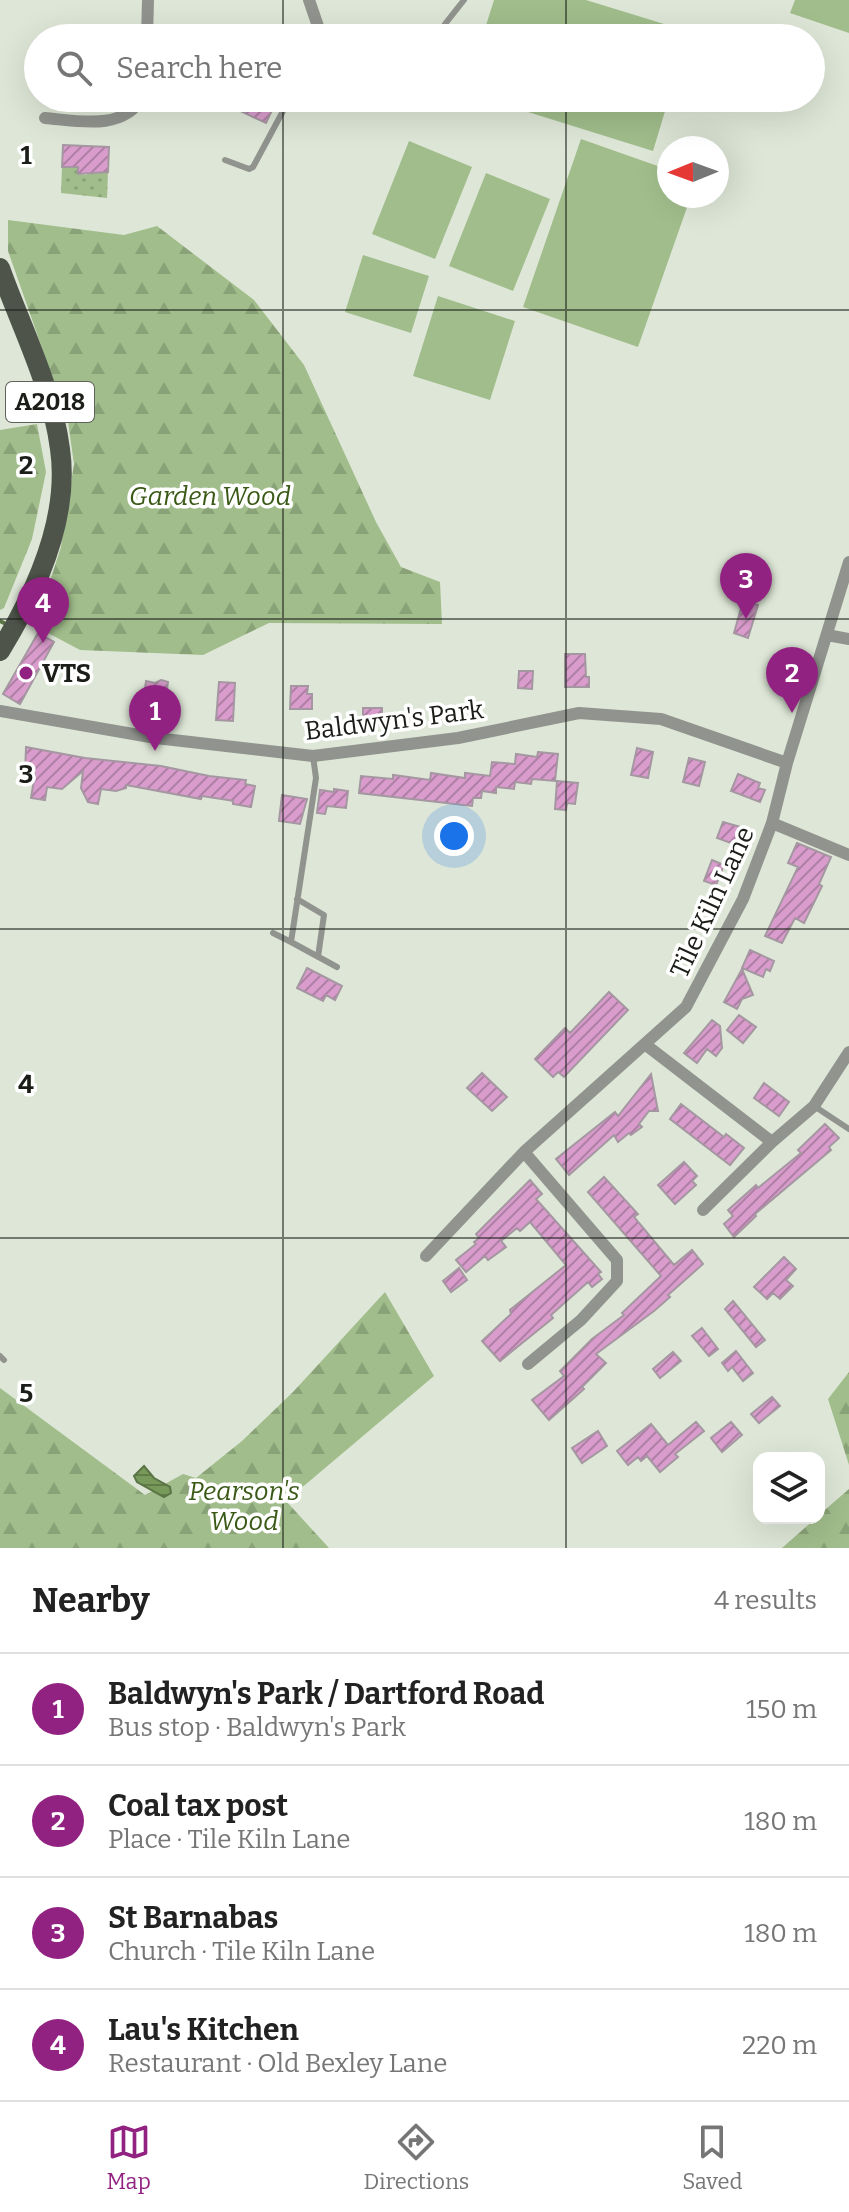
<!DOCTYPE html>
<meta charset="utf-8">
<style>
:root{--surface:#fff;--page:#f6f6f6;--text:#222;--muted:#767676;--line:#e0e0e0;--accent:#922282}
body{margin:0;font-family:Bitter,serif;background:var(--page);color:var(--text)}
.controls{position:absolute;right:24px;bottom:24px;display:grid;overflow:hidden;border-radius:16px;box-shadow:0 8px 32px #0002}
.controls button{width:72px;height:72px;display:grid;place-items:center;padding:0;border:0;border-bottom:2px solid var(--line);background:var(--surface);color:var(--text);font:40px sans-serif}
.compass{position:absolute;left:657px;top:136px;width:72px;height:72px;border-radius:50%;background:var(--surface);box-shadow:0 8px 32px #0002;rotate:269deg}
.you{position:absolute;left:454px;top:836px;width:28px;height:28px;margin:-20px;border:6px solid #fff;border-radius:50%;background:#1a73e8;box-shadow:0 0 0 12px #1a73e833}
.badge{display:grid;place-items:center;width:52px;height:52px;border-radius:50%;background:var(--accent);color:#fff;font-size:26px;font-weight:700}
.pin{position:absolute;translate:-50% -66px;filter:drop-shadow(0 2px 4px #0008)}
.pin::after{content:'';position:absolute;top:42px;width:28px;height:24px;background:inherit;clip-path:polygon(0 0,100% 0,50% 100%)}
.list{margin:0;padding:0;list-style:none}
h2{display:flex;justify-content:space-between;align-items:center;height:104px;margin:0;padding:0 32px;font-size:34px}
h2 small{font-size:26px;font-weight:400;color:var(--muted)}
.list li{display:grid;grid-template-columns:52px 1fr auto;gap:24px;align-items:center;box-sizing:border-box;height:112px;padding:0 32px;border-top:2px solid var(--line)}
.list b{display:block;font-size:30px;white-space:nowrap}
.list p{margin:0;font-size:26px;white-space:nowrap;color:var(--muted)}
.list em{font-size:26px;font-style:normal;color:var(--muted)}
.icon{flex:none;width:44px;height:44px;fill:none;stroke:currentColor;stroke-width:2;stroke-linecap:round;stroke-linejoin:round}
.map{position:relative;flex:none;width:849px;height:1548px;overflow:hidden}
.search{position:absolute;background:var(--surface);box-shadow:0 8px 32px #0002;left:24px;right:24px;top:24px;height:88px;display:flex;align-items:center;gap:20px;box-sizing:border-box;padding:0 28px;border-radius:44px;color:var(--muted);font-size:30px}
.sheet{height:552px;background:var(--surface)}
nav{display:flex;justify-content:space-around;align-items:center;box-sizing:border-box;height:112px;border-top:2px solid var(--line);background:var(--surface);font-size:22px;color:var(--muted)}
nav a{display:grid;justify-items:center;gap:4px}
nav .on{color:var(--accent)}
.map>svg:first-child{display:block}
</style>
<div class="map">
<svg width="849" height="1548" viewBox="0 0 849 1548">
<defs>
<pattern id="grass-dots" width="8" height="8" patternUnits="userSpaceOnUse" patternTransform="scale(2)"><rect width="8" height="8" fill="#a1bd8b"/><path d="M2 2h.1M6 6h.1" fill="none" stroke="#8aa277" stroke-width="1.8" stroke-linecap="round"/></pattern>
<pattern id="forest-firs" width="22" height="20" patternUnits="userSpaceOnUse" patternTransform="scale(2)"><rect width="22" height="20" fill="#a1bd8b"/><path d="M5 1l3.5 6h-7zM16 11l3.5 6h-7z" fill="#8aa277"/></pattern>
<pattern id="water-rules" width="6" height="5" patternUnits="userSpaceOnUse" patternTransform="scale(2)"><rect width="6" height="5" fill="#77995a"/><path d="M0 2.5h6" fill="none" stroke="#617c49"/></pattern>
<pattern id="building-hatch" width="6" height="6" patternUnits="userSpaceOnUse" patternTransform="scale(2)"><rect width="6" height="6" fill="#d99ccc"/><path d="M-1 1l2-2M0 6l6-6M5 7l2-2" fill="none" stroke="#af7fa5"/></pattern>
</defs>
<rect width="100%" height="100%" fill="#dee7d7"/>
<path fill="url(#grass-dots)" d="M62,167H78V174L87,175L88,171L91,174L108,172L107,198L61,193Z"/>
<path fill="url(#forest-firs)" d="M8,220L124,235L157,226L254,300L304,365L376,522L401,567L440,582L442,624L269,623L203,655L80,650L31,624L51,578L61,547L74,464L68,422L8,251Z
M37,424L46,472L32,539L4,608L0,610V430Z
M385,1292L434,1376L286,1501L329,1548H0V1388L145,1495L183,1474L196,1478L242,1441L293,1392Z
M849,1372V1465L828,1399Z
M849,1489V1548H782L816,1518H819V1515Z"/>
<path fill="#a1bd8b" d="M494,0H586L690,32L688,38H482Z
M795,0H849V33L790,13Z
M483,98H669L653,151Z
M581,139L669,170V196H691L638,347L523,307Z
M409,141L472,167L435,259L372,234Z
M486,173L550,199L513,291L449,266Z
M363,255L429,276L411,333L345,312Z
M438,296L515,321L490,400L413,376Z"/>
<path fill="url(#water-rules)" stroke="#5b7446" stroke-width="2" d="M144,1466L154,1478L170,1487L171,1493L164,1497L137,1482L134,1476Z"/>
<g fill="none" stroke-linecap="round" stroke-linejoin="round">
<path stroke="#5b7446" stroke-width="4" d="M0,621L4,623"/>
</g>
<path fill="url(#building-hatch)" stroke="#a597a1" stroke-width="2" d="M233,98H257L274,106L266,123L230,106Z
M63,145L109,147L108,172L78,174V167H62Z
M743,601L758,605L748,638L734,633Z
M38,633L54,642L20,704L3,694Z
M565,654H585L586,677H589V687H565Z
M519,671H533L532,689L518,688Z
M161,680L168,682L165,704L161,703L159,714L142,712L146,681L155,683Z
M219,682L235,683L233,721L216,720Z
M291,686H308L307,694H312V709H290Z
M363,708H382V725H363Z
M26,747L85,758L161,766L209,776L246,780L245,784L255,786L251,807L233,804V801L228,800L202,796L201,799L126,785V788L116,791L101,789L98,804L88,802L81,788L83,771L62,789L47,787L45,800L31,798L35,774L25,773Z
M637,748L653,752L648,778L631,775Z
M538,752L558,754L555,781L532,779L531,784L515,782L514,789L496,787V793L482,791L481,798H473L472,806L359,793L361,776L393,779V775L430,780L431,773L465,778V773L490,776L492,762L515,764L516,754L537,757Z
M689,758L705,762L699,786L683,782Z
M738,774L760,783L758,788L765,790L760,802L731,791Z
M557,781L578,783L575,804L567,803L566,810L555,809Z
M334,789L348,791L346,808L327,806L325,814L317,813L320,790L334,792Z
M282,795L307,799L300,824L279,821Z
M723,822L744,828L739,846L717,838Z
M797,843L831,857L819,884L822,886L804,923L795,918L782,943L765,936L798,867L788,863Z
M712,860L724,865L716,885L704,881Z
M750,950L774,961L770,971L766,969L763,977L742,968Z
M307,968L342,986L335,1000L326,995L323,1001L297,988Z
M742,969L753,995L742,999L737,1009L724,1002Z
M609,992L628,1010L564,1077L558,1072L553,1077L535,1059L565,1028L570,1033Z
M739,1015L756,1027L743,1043L727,1030Z
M712,1020L720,1026L722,1048L716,1056L707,1049L697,1063L684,1053Z
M482,1073L507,1097L492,1111L467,1088Z
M651,1074L658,1111H649L639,1124L642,1127L631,1135L629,1133L618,1142L614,1135L569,1175L556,1159L615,1112L618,1116Z
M764,1083L789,1102L779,1116L754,1098Z
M681,1104L724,1137L726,1134L744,1148L730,1165L670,1119Z
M825,1124L839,1138L829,1147L831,1150L755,1214L756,1216L734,1237L724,1224L733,1216L728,1210L756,1185L758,1188L801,1153L798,1150Z
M684,1162L697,1176L692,1181L696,1185L675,1204L658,1185Z
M604,1177L638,1214L634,1217L674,1265L692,1250L703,1264L668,1295L670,1297L654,1311L596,1354L606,1363L582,1387L584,1389L549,1420L532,1400L564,1376L560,1371L592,1339L624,1315L622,1313L661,1276L588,1192Z
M530,1180L542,1194L536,1199L601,1272L598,1274L602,1279L592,1287L588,1282L551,1315L553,1318L500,1361L482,1341L511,1314L510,1310L566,1265L530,1222L520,1231L517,1228L501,1241L506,1247L488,1260L485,1256L466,1272L456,1260L476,1244L474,1242L479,1238L476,1234Z
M784,1257L796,1269L786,1280L793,1286L780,1299L773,1293L767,1299L754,1287Z
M459,1268L467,1280L451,1292L443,1281Z
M733,1301L765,1340L756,1347L725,1309Z
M702,1328L718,1349L709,1356L692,1336Z
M736,1351L753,1373L743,1381L732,1367L728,1371L722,1363Z
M673,1352L681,1361L660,1378L653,1369Z
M772,1397L780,1406L759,1423L751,1414Z
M696,1422L704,1431L675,1454L678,1457L660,1472L647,1456L641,1461L638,1457L628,1465L617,1451L651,1424L668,1445Z
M731,1422L742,1435L722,1452L711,1438Z
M598,1431L607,1446L582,1463L572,1448Z"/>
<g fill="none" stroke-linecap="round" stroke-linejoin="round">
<path stroke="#91948e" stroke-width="6" d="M445,24L464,0
M225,160L249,169L253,167L290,98
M313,756L316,778L291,942L337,967
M297,899L324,915L318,957
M273,933L291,942
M814,1106L849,1129
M0,1356L4,1360"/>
<path stroke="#91948e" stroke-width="12" d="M309,0L320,32
M147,38L148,0
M45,118C79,121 122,131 142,98
M827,635L849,639
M0,711L156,738L313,756L458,738L579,713L661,719L787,763
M772,823L849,855
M646,1045L772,1142
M524,1152L617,1260V1281L581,1320L528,1364
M703,1210L772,1142L814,1106L849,1052
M426,1256L524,1152L686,1007L743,899L772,823L787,763L849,562"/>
<path stroke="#4e5449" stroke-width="20" d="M0,268C21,327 52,386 60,449C70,518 35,594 0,651"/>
</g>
<path fill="none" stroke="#1a1d18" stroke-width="2" stroke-opacity="0.55" d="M283,0V38M566,0V38M283,98V1548M566,98V1548M0,310H849M0,619H849M0,929H849M0,1238H849"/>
<circle fill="#922282" stroke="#fff" stroke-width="3" cx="26" cy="673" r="8"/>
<g text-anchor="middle" stroke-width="7" stroke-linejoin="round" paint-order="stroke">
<rect fill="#fff" stroke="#5f615d" stroke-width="2" x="6" y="382" width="88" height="40" rx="6"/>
<g font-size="24" font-weight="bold" fill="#1a1d18">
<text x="50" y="410">A2018</text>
</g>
<g font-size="26" font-style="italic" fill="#3a5916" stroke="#fff">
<text x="210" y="505">Garden Wood</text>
<text x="244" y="1500">Pearson's<tspan x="244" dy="30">Wood</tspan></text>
</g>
<g font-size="26" font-weight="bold" fill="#1a1d18" stroke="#fff" text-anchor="start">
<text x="42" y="682">VTS</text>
</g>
<g font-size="26" fill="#1a1d18" stroke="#fff">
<text transform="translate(394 720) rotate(-7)" y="9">Baldwyn's Park</text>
<text transform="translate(712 902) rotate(-65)" y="9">Tile Kiln Lane</text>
</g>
</g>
<g font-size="26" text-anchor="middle" font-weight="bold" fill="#1a1d18" stroke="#fff" stroke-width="7" stroke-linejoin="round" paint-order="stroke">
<text x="26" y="164">1</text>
<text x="26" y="474">2</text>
<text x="26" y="783">3</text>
<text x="26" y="1093">4</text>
<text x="26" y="1402">5</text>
</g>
</svg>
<div class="controls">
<button><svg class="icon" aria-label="layers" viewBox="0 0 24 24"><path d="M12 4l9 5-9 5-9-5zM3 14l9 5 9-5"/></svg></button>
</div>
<svg class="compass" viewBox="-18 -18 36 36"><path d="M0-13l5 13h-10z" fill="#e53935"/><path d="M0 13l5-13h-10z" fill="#767676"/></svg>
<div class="you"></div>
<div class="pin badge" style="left:155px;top:751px">1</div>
<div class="pin badge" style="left:792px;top:713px">2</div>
<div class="pin badge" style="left:746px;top:619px">3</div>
<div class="pin badge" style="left:43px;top:643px">4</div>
<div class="search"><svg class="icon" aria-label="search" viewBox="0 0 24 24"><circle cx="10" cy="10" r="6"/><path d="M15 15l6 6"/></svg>Search here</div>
</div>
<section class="sheet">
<h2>Nearby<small>4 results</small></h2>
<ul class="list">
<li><span class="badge">1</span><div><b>Baldwyn's Park / Dartford Road</b><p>Bus stop · Baldwyn's Park</p></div><em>150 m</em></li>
<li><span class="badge">2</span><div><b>Coal tax post</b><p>Place · Tile Kiln Lane</p></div><em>180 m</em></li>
<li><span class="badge">3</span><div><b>St Barnabas</b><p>Church · Tile Kiln Lane</p></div><em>180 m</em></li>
<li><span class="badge">4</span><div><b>Lau's Kitchen</b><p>Restaurant · Old Bexley Lane</p></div><em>220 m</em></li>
</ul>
</section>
<nav>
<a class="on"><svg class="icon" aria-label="map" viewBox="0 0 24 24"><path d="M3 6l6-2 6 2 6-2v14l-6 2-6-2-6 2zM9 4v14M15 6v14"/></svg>Map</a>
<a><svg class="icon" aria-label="directions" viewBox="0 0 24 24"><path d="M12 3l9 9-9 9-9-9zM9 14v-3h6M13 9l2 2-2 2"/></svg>Directions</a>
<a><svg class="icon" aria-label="saved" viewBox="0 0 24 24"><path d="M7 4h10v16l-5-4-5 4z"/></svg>Saved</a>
</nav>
